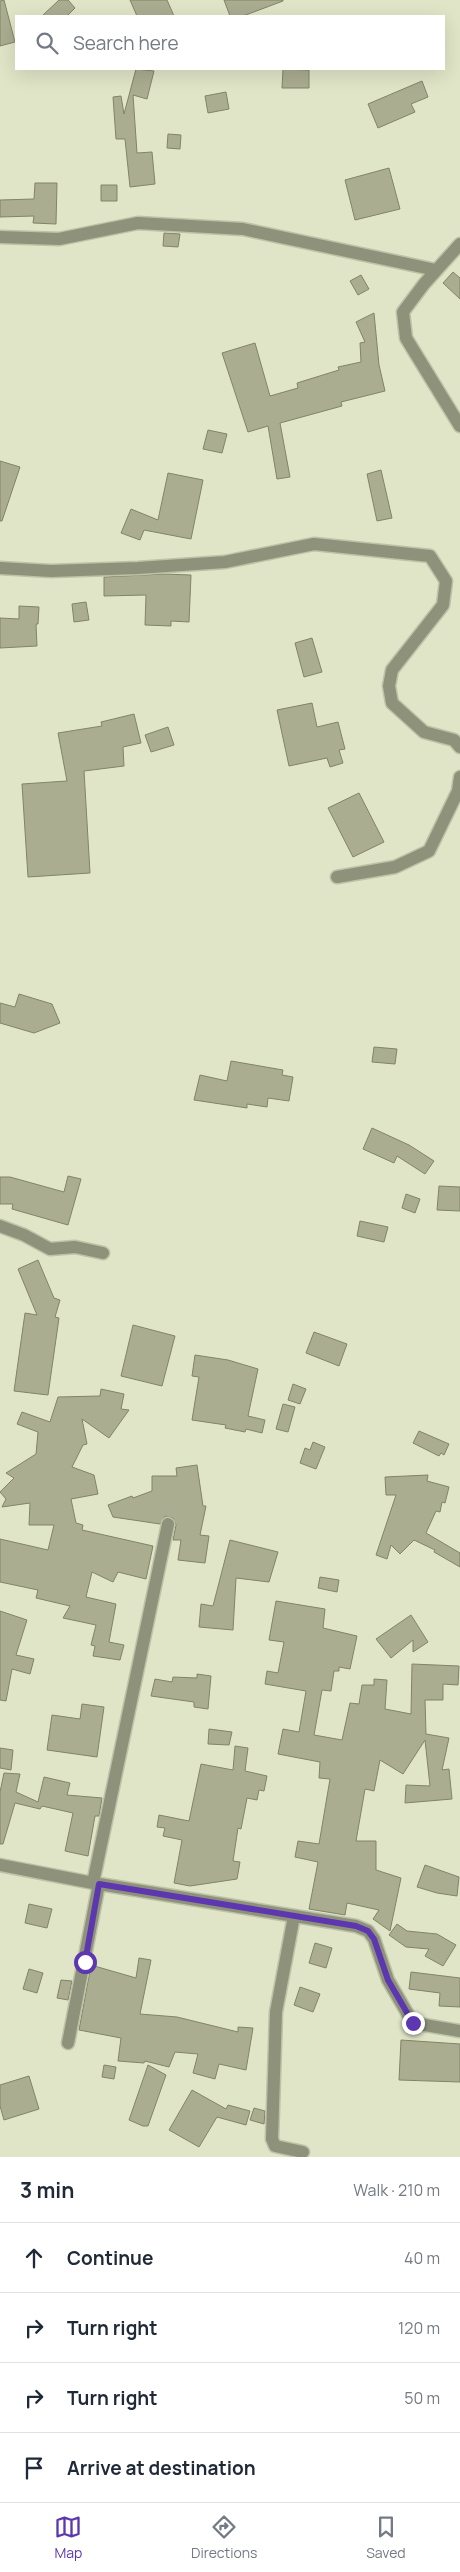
<!DOCTYPE html>
<meta charset="utf-8">
<style>
:root{--surface:#fff;--page:#f2f2f3;--text:#1f2937;--muted:#747a83;--line:#e0e1e3;--accent:#5d37af}
body{margin:0;font-family:Manrope,sans-serif;background:var(--page);color:var(--text)}
.stop{position:absolute;width:15px;height:15px;margin:-11px;border:4px solid #5d37af;border-radius:50%;background:#fff}
.stop.end{background:#5d37af;border-color:#fff;box-shadow:0 1px 5px #0008}
.list{margin:0;padding:0;list-style:none}
h2{display:flex;justify-content:space-between;align-items:center;height:65px;margin:0;padding:0 20px;font-size:21px}
h2 small{font-size:16px;font-weight:400;color:var(--muted)}
.list li{display:grid;grid-template-columns:32px 1fr auto;gap:15px;align-items:center;box-sizing:border-box;height:70px;padding:0 20px;border-top:1px solid var(--line)}
.list b{display:block;font-size:19px;white-space:nowrap}
.list em{font-size:16px;font-style:normal;color:var(--muted)}
.icon{flex:none;width:28px;height:28px;fill:none;stroke:currentColor;stroke-width:2;stroke-linecap:round;stroke-linejoin:round}
.map{position:relative;flex:none;width:460px;height:2157px;overflow:hidden}
.search{position:absolute;background:var(--surface);box-shadow:0 5px 20px #0002;left:15px;right:15px;top:15px;height:55px;display:flex;align-items:center;gap:12px;box-sizing:border-box;padding:0 18px;border-radius:0px;color:var(--muted);font-size:19px}
.sheet{height:345px;background:var(--surface)}
nav{display:flex;justify-content:space-around;align-items:center;box-sizing:border-box;height:70px;border-top:1px solid var(--line);background:var(--surface);font-size:14px;color:var(--muted)}
nav a{display:grid;justify-items:center;gap:2px}
nav .on{color:var(--accent)}
.map>svg:first-child{display:block}
</style>
<div class="map">
<svg width="460" height="2157" viewBox="0 0 460 2157">
<rect width="100%" height="100%" fill="#e1e5c7"/>
<path fill="#aaad90" stroke="#818468" d="M4,0L15,42L0,46V1Z
M59,0H68L75,8L67,16H42Z
M130,0H167L174,16H137Z
M224,0H283V1L243,16H230Z
M136,69L154,71L147,99L133,95L137,153L152,152L155,184L130,187L125,139H116L113,97L121,96L124,114Z
M283,69L309,70V88H282Z
M422,81L428,97L411,104L415,112L378,128L368,104Z
M226,92L229,109L208,113L205,96Z
M168,134L181,135L180,149L167,148Z
M389,168L400,209L355,220L345,180Z
M35,183H57L56,224L33,223L34,216L0,217V200L34,199Z
M101,185H117V201H101Z
M164,233L180,234L178,247L163,246Z
M453,272L460,278V299L443,283Z
M361,275L369,289L358,295L350,281Z
M374,313L379,365L385,391L341,402L342,406L280,423L290,477L277,479L268,426L248,432L222,353L255,343L270,396L298,388L297,383L339,370L338,367L361,362L360,343L365,342L356,322Z
M208,430L227,434L222,453L203,449Z
M0,461L20,467L2,521H0Z
M381,470L392,518L377,521L367,474Z
M168,473L203,480L191,539L144,530L140,540L121,533L131,509L158,520Z
M164,574L191,575L189,622L171,621V626L145,625L146,595L104,596V577Z
M86,602L89,620L74,622L72,604Z
M19,606L39,607L38,624H36L37,646L0,648V618L19,619Z
M312,638L322,672L304,677L295,643Z
M312,703L317,727L338,722L345,749L339,750L343,763L330,767L327,758L289,766L277,710Z
M134,714L141,743L123,747L124,766L84,771L90,873L28,877L22,784L67,781L58,733L102,726L101,722Z
M168,727L174,745L151,752L145,735Z
M359,793L384,842L353,857L328,808Z
M19,994L52,1004L60,1023L34,1033L0,1023V1003L15,1007Z
M374,1047L397,1049L395,1064L372,1062Z
M231,1061L283,1070L282,1075L293,1077L289,1101L268,1098L267,1107L247,1104V1108L194,1100L200,1075L227,1081Z
M372,1128L409,1145L434,1161L425,1174L397,1156L394,1163L363,1149Z
M68,1176L81,1179L68,1225L12,1209L13,1204H0V1177H10L64,1192Z
M439,1186L460,1187V1211L437,1210Z
M406,1194L420,1199L415,1213L402,1208Z
M360,1221L388,1227L384,1242L357,1236Z
M38,1260L54,1298L60,1300L55,1317L59,1318L48,1395L14,1391L25,1313L37,1315L18,1269Z
M133,1325L175,1336L162,1386L121,1376Z
M314,1332L347,1344L339,1366L306,1353Z
M195,1355L228,1360L258,1369L248,1416L265,1420L262,1433L246,1429L245,1432L225,1428L226,1425L192,1420L199,1377L192,1376Z
M293,1384L306,1389L300,1404L288,1400Z
M101,1389L124,1394L121,1409L129,1410L109,1438L82,1419L87,1444L83,1445L72,1467L94,1475L98,1494L71,1499L76,1523L83,1525L82,1530L153,1546L146,1579L118,1572L113,1582L92,1572L86,1597L116,1604L109,1642L124,1645L120,1660L93,1656L95,1646L91,1645L96,1625L63,1618L70,1606L36,1598L38,1590L0,1582V1539L48,1550L54,1525H29L30,1503L2,1507L6,1499L0,1492L14,1478L6,1473L36,1454L38,1432L17,1424L22,1412L50,1422L58,1397L100,1396Z
M283,1404L295,1407L288,1432L276,1429Z
M419,1431L449,1444L444,1455L441,1453L439,1456L413,1443Z
M313,1442L325,1447L316,1469L300,1463L305,1448L310,1450Z
M197,1465L203,1506H206L200,1535L209,1536L205,1563L178,1560L181,1540H173L176,1525L173,1518L165,1516L160,1524L113,1517L108,1505L132,1496L133,1498L152,1491V1476H177L176,1468Z
M428,1475L427,1481L449,1487L445,1503L442,1502L440,1512L436,1511L426,1533L460,1553V1567L434,1552L435,1550L414,1540L400,1554L391,1545L387,1559L376,1555L396,1495H386L385,1477Z
M230,1540L278,1552L269,1582L236,1578L233,1630L199,1627L201,1604L213,1606Z
M320,1577L339,1580L337,1592L318,1588Z
M276,1601L325,1609L323,1628L357,1636L350,1669L339,1667V1671H334L331,1691L322,1690L314,1735L342,1740L350,1703L359,1704L362,1685H374V1679L387,1680L385,1709L411,1714L412,1664L459,1666L458,1685L443,1684V1700H425L426,1734L449,1738L442,1770L449,1769L452,1799L405,1803L406,1785L430,1786L425,1740L403,1774L380,1760L374,1791L365,1789L356,1841H376V1870L401,1878L390,1931L373,1919L379,1910L347,1903L345,1915L309,1909L318,1862L295,1857L298,1841L319,1844L330,1779L319,1778L320,1762L278,1754L283,1729L299,1732L306,1691L265,1684L267,1671L278,1673L284,1642L269,1640Z
M0,1611L27,1620L16,1655L34,1659L30,1674L12,1669L6,1701L0,1700Z
M411,1615L428,1642L413,1652V1640L391,1658L376,1639Z
M197,1674L211,1676L208,1709L194,1707V1702L151,1696L155,1679L172,1682L173,1677L197,1678Z
M82,1704L104,1707L97,1757L47,1750L52,1715L80,1719Z
M209,1729L232,1732L229,1745L208,1744Z
M235,1746L248,1748L245,1771L267,1776L264,1791L259,1790L257,1800L247,1798L241,1829L238,1828L233,1861L240,1862L237,1879L190,1886L174,1883L182,1840L163,1836L165,1828L157,1827L159,1815L189,1821L201,1764L233,1770Z
M0,1748L13,1750L11,1770L0,1768Z
M4,1773L20,1774L16,1792L38,1802L44,1777L70,1783L67,1795L102,1798L99,1816H95L88,1856L65,1851L73,1813L42,1806L40,1809L15,1803L3,1844H0V1792Z
M425,1865L459,1877L457,1896L437,1893L417,1887Z
M29,1904L52,1909L47,1928L25,1923Z
M397,1924L407,1931L437,1934L456,1945L443,1966L425,1956L429,1949L406,1947L389,1935Z
M315,1943L332,1948L326,1968L309,1963Z
M139,1958L151,1960L140,2014L177,2017L238,2032V2027L253,2028L246,2070L219,2064L215,2079L193,2073L198,2054L175,2052L169,2067L145,2061L144,2063L118,2061L121,2038L79,2030L91,1965L136,1978Z
M29,1969L43,1973L37,1993L23,1989Z
M411,1972L460,1978V2007L439,2006L440,1993L409,1989Z
M61,1980L72,1981L68,2000L57,1998Z
M300,1987L320,1994L313,2012L294,2005Z
M401,2040L460,2044V2082L399,2080Z
M104,2065L116,2067L114,2079L102,2077Z
M148,2065L166,2075L148,2126H143L129,2120Z
M29,2076L39,2109L4,2120L0,2106V2085Z
M192,2090L226,2109L228,2105L250,2111L246,2125L217,2117L199,2147L169,2130Z
M254,2108L265,2111L264,2124L250,2120Z"/>
<g fill="none" stroke-linecap="round" stroke-linejoin="round">
<defs>
<path id="minor" d="M0,237L59,239L138,223L243,229L436,270
M460,244L424,284L403,312L406,338L460,426
M0,568L51,571L138,568L225,562L314,544L430,556L446,581L443,605L392,670L389,686L392,703L424,732L454,740L460,747
M337,877L395,867L429,851L458,791L460,777
M0,1226L24,1235L50,1249L75,1247L103,1253
M0,1865L93,1883L356,1926L368,1931L374,1939L388,1980L413,2023L460,2031
M93,1883L168,1524
M294,1916L276,2012L272,2139L275,2146L303,2152
M68,2043L99,1884"/>
</defs>
<use href="#minor" stroke="#bec2a7" stroke-width="15"/>
<use href="#minor" stroke="#8f927b" stroke-width="12"/>
</g>
<g fill="none" stroke-linecap="round" stroke-linejoin="round">
<path stroke="#5d37af" stroke-width="6" d="M85,1962L99,1884L356,1926L368,1931L374,1939L388,1980L413,2023"/>
</g>
</svg>
<div class="stop" style="left:85px;top:1962px"></div>
<div class="stop end" style="left:413px;top:2023px"></div>
<div class="search"><svg class="icon" aria-label="search" viewBox="0 0 24 24"><circle cx="10" cy="10" r="6"/><path d="M15 15l6 6"/></svg>Search here</div>
</div>
<section class="sheet">
<h2>3 min<small>Walk · 210 m</small></h2>
<ul class="list">
<li><svg class="icon" aria-label="ahead" viewBox="0 0 24 24"><path d="M12 20V5M6 11l6-6 6 6"/></svg><div><b>Continue</b></div><em>40 m</em></li>
<li><svg class="icon" aria-label="right" viewBox="0 0 24 24"><path d="M7 20v-9h11M14 6l5 5-5 5"/></svg><div><b>Turn right</b></div><em>120 m</em></li>
<li><svg class="icon" aria-label="right" viewBox="0 0 24 24"><path d="M7 20v-9h11M14 6l5 5-5 5"/></svg><div><b>Turn right</b></div><em>50 m</em></li>
<li><svg class="icon" aria-label="arrive" viewBox="0 0 24 24"><path d="M6 21V4h12l-3 4 3 4H6"/></svg><div><b>Arrive at destination</b></div></li>
</ul>
</section>
<nav>
<a class="on"><svg class="icon" aria-label="map" viewBox="0 0 24 24"><path d="M3 6l6-2 6 2 6-2v14l-6 2-6-2-6 2zM9 4v14M15 6v14"/></svg>Map</a>
<a><svg class="icon" aria-label="directions" viewBox="0 0 24 24"><path d="M12 3l9 9-9 9-9-9zM9 14v-3h6M13 9l2 2-2 2"/></svg>Directions</a>
<a><svg class="icon" aria-label="saved" viewBox="0 0 24 24"><path d="M7 4h10v16l-5-4-5 4z"/></svg>Saved</a>
</nav>
